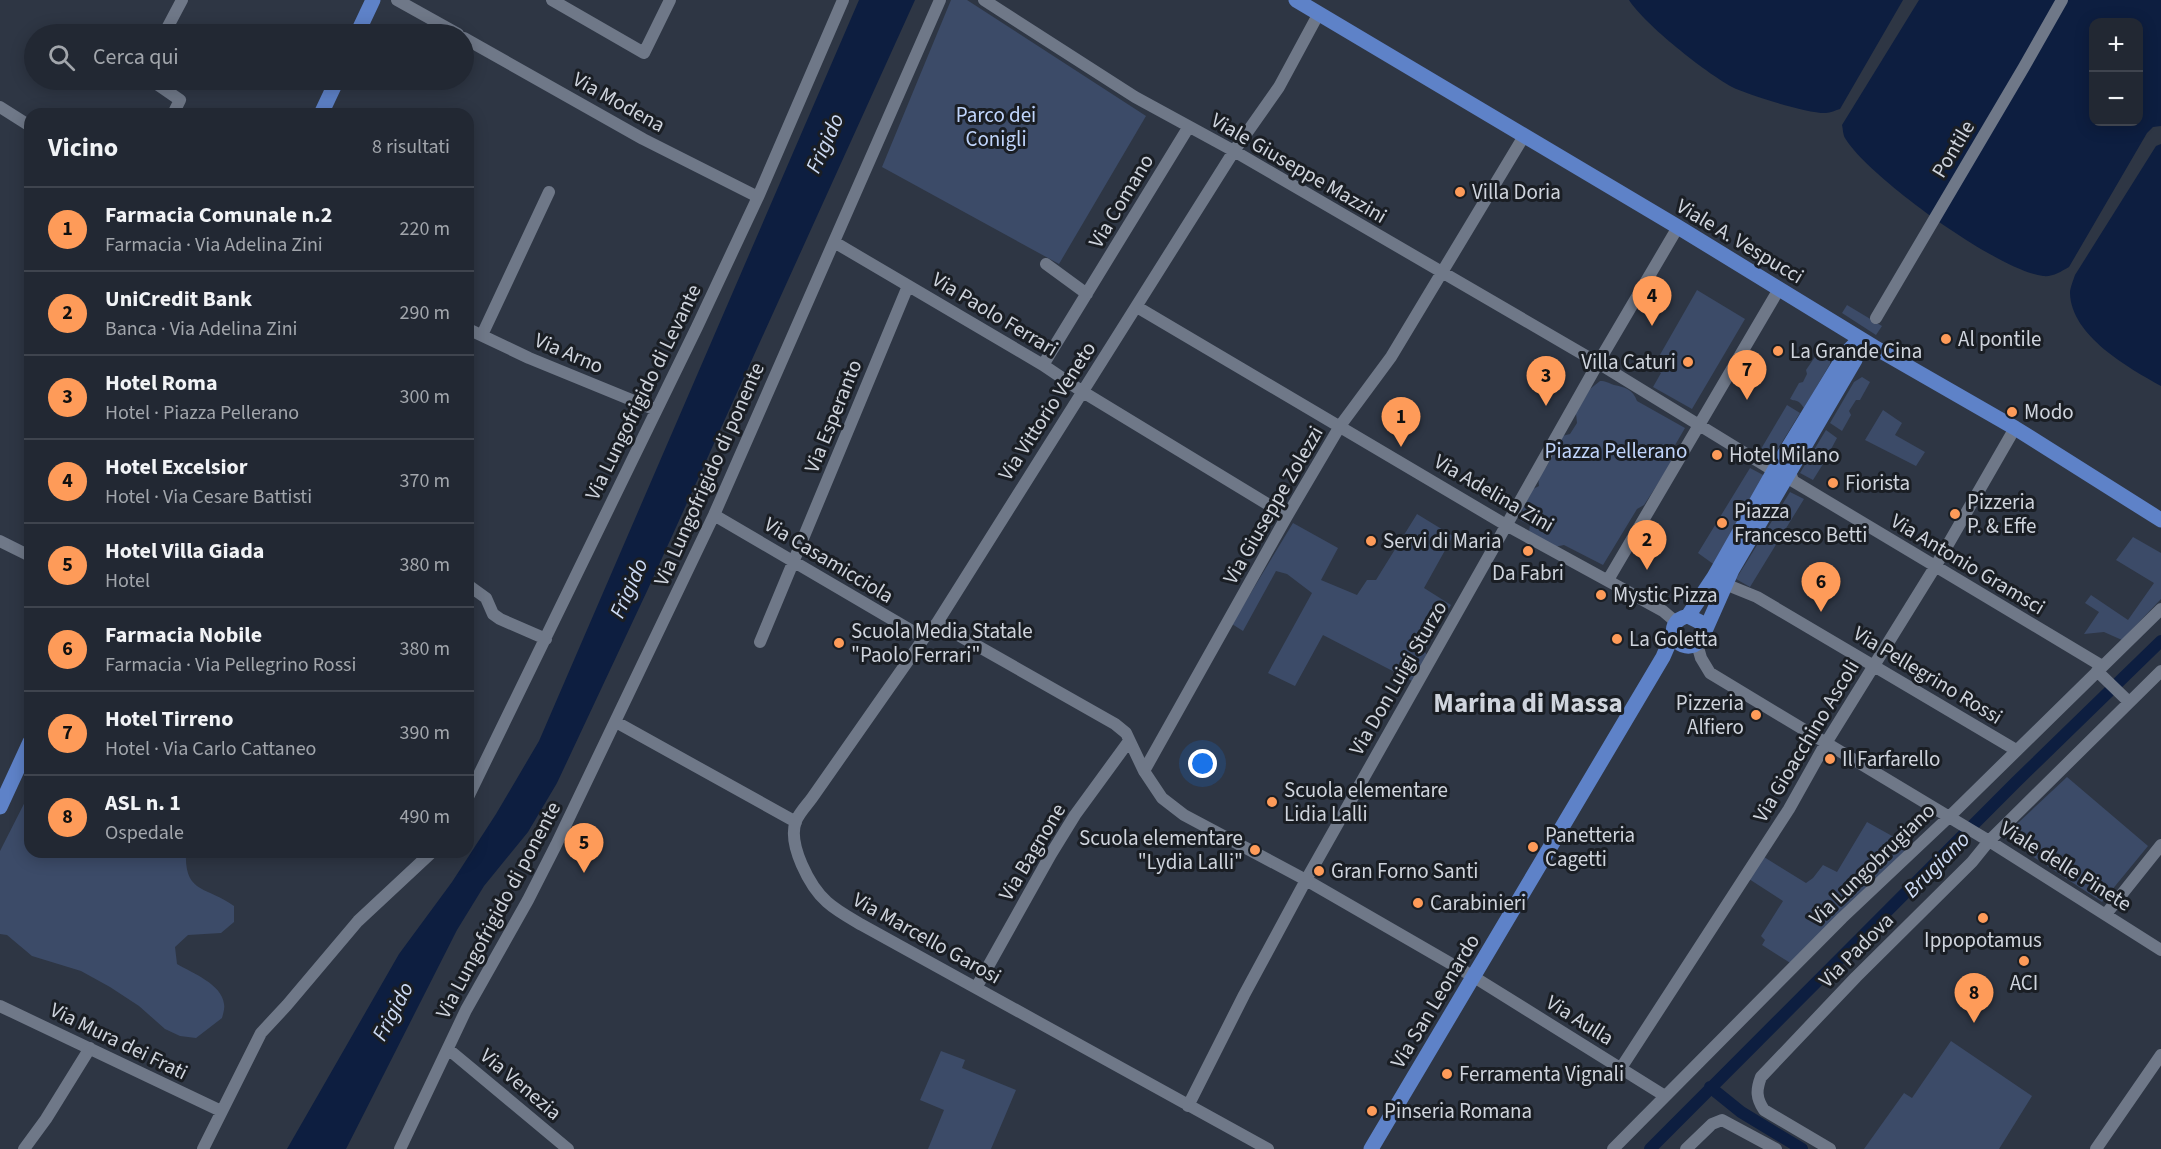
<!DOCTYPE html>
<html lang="it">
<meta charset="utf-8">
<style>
:root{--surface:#222833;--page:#2a303b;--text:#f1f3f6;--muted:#a2a6ac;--line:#3f444e;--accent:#fe9b59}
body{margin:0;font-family:"Source Sans 3",sans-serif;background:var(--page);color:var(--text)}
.controls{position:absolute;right:18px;top:18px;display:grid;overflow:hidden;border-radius:12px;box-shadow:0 3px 15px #0003}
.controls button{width:54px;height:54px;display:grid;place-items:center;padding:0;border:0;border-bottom:2px solid var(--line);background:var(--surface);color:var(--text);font:30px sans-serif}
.you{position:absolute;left:1203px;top:764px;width:21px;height:21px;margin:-15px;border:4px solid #fff;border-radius:50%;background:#1a73e8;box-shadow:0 0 0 9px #1a73e833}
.badge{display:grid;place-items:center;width:39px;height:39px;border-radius:50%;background:var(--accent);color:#111;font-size:20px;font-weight:700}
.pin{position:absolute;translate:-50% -50px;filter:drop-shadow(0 2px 3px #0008)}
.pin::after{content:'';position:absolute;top:32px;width:21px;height:18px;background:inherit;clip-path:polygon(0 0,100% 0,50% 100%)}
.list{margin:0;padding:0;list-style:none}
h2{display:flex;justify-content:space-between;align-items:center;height:78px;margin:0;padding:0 24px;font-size:26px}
h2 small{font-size:20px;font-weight:400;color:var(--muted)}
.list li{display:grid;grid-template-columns:39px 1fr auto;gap:18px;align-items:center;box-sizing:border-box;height:84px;padding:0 24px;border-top:2px solid var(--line)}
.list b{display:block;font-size:22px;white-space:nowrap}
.list p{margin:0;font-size:20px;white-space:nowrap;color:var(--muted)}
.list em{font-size:20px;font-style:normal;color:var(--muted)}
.icon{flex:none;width:33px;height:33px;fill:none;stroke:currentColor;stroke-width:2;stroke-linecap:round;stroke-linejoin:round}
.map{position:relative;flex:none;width:2161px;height:1149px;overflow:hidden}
.search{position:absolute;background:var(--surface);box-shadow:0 3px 15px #0003;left:24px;top:24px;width:450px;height:66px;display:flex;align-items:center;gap:15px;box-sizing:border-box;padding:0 21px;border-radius:33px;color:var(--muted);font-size:22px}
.panel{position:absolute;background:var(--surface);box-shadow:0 3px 15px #0003;left:24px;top:108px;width:450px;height:750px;border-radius:18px}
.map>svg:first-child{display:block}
</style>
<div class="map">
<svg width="2161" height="1149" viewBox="0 0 2161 1149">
<rect width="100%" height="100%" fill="#2e3644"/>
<path fill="#3c4b68" d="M951,0H967L1146,116L1059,264L882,167Z
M1697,290L1745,319L1692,409L1653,387L1661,373L1653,367Z
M1847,305L1882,326L1876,335L1842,313Z
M1819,351L1830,357V364L1804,408C1798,399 1797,402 1790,399L1799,383L1803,382L1807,374L1806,370Z
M1862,377L1870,382L1860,400H1856L1849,411L1851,415L1842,431L1830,423L1854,382Z
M1600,381C1606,381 1608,383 1614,385C1624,387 1633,389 1637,401L1685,428L1671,452L1674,459L1644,505L1637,509L1603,565L1564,545L1554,547L1529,532L1530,525L1520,520L1524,514L1522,509L1533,489L1539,486C1537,474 1543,473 1548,464C1553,455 1559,445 1562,436L1570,434L1577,423L1576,413L1590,389Z
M1787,405L1800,413L1773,457L1761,449Z
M1883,410L1902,423L1895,435L1925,452L1916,466L1865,440Z
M1826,430L1837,438L1830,451L1826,452L1822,460L1823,464L1813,480L1800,473Z
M1750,468L1765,476L1716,566L1698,553Z
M1790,492L1804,499L1750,587L1736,579Z
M1417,514L1453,536L1424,588L1451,605L1424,651L1428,656L1414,682L1323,635L1295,686L1268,673L1312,593L1287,574L1276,571L1243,631L1232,624L1293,523L1338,548L1321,580L1357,595L1367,580H1376Z
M2133,537L2161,553V599L2122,640L2104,632L2084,634L2099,612L2085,603L2091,595L2128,620L2154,583L2116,560Z
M2067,777L2148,846L2102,902L2003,837Z
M30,792V852H186C184,894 207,886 234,906V922L221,933L188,935L175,947L177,964C192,973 222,984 224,1004C225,1008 223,1014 222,1018L196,1038L180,1036L165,1029L139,1006L110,987L81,971L32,956L7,935L0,934V851Z
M1867,822L1910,846L1792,964L1762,945L1765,940L1761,936L1783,901L1749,879L1764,857L1806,883L1813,878L1823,865L1837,872Z
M1951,1041L2032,1096L1999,1149H1864L1904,1093L1912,1098Z
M941,1051L965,1060L962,1068L1016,1090L991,1149H928L944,1110L920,1100Z"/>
<path fill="#0d1e40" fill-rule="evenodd" d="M859,0H915L648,589L557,783L528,832L484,886L457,930L346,1149H287L399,954L452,882L496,814L539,741Z
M1629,0H1903L1840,109C1836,110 1830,113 1826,113C1809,114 1748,95 1732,87C1705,72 1645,25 1629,0Z
M1919,0H2161V126L2153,127L2147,133L2069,267C2060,272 2053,277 2043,276C1999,271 1868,177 1845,138C1843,135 1843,129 1842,125ZM2094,22H2138V122H2094Z
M2161,144V386C2129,368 2071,336 2070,293C2070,288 2073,281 2075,275L2156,146Z"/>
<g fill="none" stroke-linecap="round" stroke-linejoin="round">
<path stroke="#0d1e40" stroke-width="12" d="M1710,1087L1741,1112L1802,1149
M1650,1149L2016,782L2161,641"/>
<path stroke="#6f7888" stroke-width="12" d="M397,0L458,34
M552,0L644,53L670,0
M984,0L1135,97L1234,151L1598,363L1774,471
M164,34L182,0
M464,38L643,139L758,197
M151,80L180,100L173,114
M0,107L30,126
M834,242L1043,365L1083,392L1287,516
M1046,264L1087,294
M1137,307L1506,525L1663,611L1676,622
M1876,318L2024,67L2062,0
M468,329L529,358L656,410
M482,335L549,192
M1043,365L1188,128
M1790,472L1793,481L2102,666
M714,515L924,638
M0,541L30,556
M1608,580L1779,289
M1725,584L1757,597L2016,750
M468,585L486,598L493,614L500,619L546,639
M937,623L1115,724L1126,733L1144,771L1162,798L1184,815L1306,880L1474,977L1665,1096
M760,642L908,286
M1697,644L1701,658L1710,673L1989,841L2161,950
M2097,671L2129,702
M616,722L796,822
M1144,771L1287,516L1340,426L1391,357L1524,136
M468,797L697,327L758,197L843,0
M2106,914L2161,845
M976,988L1051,854L1075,815L1129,741
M0,1006L221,1111
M448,1049L568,1149
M1621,1068L1789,809L1826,743L1935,567L2015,428
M1188,1106L1244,995L1306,880L1598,363L1678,227
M24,1149L46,1119L90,1048
M203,1149L261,1033L287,1005L358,921L432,852
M400,1149L466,1010L528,900L556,845L714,515L940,0
M1268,1149L862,925C850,918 837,911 827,902C810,887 787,844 796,821C799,813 807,805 812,798L924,638L937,623L1234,151L1279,87L1319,13
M1613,1149L1842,918L1949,817L2161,609
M1686,1149L1712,1124L1722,1120L1776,1149
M1830,1149L1764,1110C1756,1098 1756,1090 1761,1077L1856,977L1972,862L1989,841L2161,671
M2096,1149L2161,1055"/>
<path stroke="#5e82c8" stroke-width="15" d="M1296,0L1678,227L1874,347L2015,428L2161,520
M357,34L373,0
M321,114L337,80
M1688,616L1714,577L1774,471L1846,353L1860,339
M1704,630L1700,622L1688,616C1658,622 1680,661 1701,640L1732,570L1855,360L1860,339
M0,807L30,742
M1371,1149L1663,657L1673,634"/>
</g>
<g fill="#fe9b59" stroke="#1a1e24" stroke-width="2">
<circle cx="1460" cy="192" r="6"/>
<circle cx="1946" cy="339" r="6"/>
<circle cx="1778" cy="351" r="6"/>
<circle cx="1688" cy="362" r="6"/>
<circle cx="2012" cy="412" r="6"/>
<circle cx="1717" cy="455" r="6"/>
<circle cx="1833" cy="483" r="6"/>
<circle cx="1955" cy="514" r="6"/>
<circle cx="1722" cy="523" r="6"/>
<circle cx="1371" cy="541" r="6"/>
<circle cx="1528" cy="551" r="6"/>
<circle cx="1601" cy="595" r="6"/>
<circle cx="1617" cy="639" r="6"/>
<circle cx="839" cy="643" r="6"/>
<circle cx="1756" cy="715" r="6"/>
<circle cx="1830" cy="759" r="6"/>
<circle cx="1272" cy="802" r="6"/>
<circle cx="1533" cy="847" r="6"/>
<circle cx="1255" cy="850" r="6"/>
<circle cx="1319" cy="871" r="6"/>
<circle cx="1418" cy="903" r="6"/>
<circle cx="1983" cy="918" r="6"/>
<circle cx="2024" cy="961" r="6"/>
<circle cx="1447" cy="1074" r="6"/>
<circle cx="1372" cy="1111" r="6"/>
</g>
<g text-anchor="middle" stroke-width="6" stroke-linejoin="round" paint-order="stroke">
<g font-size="21" fill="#cfd4dd" stroke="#1a1e24">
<text transform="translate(619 102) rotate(29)" y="7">Via Modena</text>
<text transform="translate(1953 149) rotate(-59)" y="7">Pontile</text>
<text transform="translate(1299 168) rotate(30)" y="7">Viale Giuseppe Mazzini</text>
<text transform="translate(1121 201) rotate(-59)" y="7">Via Comano</text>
<text transform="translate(1740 241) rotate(31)" y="7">Viale A. Vespucci</text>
<text transform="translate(995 314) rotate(31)" y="7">Via Paolo Ferrari</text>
<text transform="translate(569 353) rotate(23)" y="7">Via Arno</text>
<text transform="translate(643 392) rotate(-64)" y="7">Via Lungofrigido di Levante</text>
<text transform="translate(1047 411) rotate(-57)" y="7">Via Vittorio Veneto</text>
<text transform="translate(833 416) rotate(-68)" y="7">Via Esperanto</text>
<text transform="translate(709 474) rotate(-66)" y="7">Via Lungofrigido di ponente</text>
<text transform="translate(1494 493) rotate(30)" y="7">Via Adelina Zini</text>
<text transform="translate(1273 505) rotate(-60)" y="7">Via Giuseppe Zolezzi</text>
<text transform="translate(829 560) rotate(31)" y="7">Via Casamicciola</text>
<text transform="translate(1968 564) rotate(31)" y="7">Via Antonio Gramsci</text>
<text transform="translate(1928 675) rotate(31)" y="7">Via Pellegrino Rossi</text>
<text transform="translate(1398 678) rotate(-60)" y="7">Via Don Luigi Sturzo</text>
<text transform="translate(1806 741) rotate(-59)" y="7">Via Gioacchino Ascoli</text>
<text transform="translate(1032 852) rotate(-59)" y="7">Via Bagnone</text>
<text transform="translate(1872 864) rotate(-44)" y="7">Via Lungobrugiano</text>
<text transform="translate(2066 866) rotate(32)" y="7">Viale delle Pinete</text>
<text transform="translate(498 910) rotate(-62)" y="7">Via Lungofrigido di ponente</text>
<text transform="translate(927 938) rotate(29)" y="7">Via Marcello Garosi</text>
<text transform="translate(1856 950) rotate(-45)" y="7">Via Padova</text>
<text transform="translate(1435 1001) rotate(-59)" y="7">Via San Leonardo</text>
<text transform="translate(1580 1020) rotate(32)" y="7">Via Aulla</text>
<text transform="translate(119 1041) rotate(26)" y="7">Via Mura dei Frati</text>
<text transform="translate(521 1084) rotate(40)" y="7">Via Venezia</text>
</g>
<g font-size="21" fill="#c0d5fc" stroke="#1a1e24">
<text x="996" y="122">Parco dei<tspan x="996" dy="24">Conigli</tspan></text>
<text x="1616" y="458">Piazza Pellerano</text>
</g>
<g font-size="21" fill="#cfd4dd" stroke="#1a1e24" text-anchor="start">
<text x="1472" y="199">Villa Doria</text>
<text x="1958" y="346">Al pontile</text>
<text x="1790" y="358">La Grande Cina</text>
<text x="1676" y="369" text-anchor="end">Villa Caturi</text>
<text x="2024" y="419">Modo</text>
<text x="1729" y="462">Hotel Milano</text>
<text x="1845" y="490">Fiorista</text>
<text x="1967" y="509">Pizzeria<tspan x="1967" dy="24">P. &amp; Effe</tspan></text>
<text x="1734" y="518">Piazza<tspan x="1734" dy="24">Francesco Betti</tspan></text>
<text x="1383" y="548">Servi di Maria</text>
<text x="1528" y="580" text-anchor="middle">Da Fabri</text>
<text x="1613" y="602">Mystic Pizza</text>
<text x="851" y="638">Scuola Media Statale<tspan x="851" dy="24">"Paolo Ferrari"</tspan></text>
<text x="1629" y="646">La Goletta</text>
<text x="1744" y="710" text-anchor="end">Pizzeria<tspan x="1744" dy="24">Alfiero</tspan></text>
<text x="1842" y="766">Il Farfarello</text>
<text x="1284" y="797">Scuola elementare<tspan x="1284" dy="24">Lidia Lalli</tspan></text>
<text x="1545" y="842">Panetteria<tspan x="1545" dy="24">Cagetti</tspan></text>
<text x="1243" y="845" text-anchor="end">Scuola elementare<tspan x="1243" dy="24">"Lydia Lalli"</tspan></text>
<text x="1331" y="878">Gran Forno Santi</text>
<text x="1430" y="910">Carabinieri</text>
<text x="1983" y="947" text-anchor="middle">Ippopotamus</text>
<text x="2024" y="990" text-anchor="middle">ACI</text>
<text x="1459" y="1081">Ferramenta Vignali</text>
<text x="1384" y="1118">Pinseria Romana</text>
</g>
<g font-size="22" font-style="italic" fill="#cddbf5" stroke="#1a1e24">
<text transform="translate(824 143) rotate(-66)" y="8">Frigido</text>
<text transform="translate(628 588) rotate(-66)" y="8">Frigido</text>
<text transform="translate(1936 864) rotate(-45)" y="8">Brugiano</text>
<text transform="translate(392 1011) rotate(-62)" y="8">Frigido</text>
</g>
<g font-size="27" font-weight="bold" fill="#cfd4dd" stroke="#1a1e24">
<text x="1528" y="712">Marina di Massa</text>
</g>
</g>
</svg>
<div class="controls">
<button>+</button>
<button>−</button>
</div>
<div class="you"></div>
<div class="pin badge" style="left:1401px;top:447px">1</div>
<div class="pin badge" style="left:1647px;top:570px">2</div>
<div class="pin badge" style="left:1546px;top:406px">3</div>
<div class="pin badge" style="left:1652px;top:326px">4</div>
<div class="pin badge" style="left:584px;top:873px">5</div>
<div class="pin badge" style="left:1821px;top:612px">6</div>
<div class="pin badge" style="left:1747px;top:400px">7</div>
<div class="pin badge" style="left:1974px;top:1023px">8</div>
<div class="search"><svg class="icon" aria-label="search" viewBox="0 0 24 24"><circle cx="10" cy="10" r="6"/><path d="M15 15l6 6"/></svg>Cerca qui</div>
<section class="panel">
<h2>Vicino<small>8 risultati</small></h2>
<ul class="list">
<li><span class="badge">1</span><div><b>Farmacia Comunale n.2</b><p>Farmacia · Via Adelina Zini</p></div><em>220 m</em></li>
<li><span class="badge">2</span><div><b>UniCredit Bank</b><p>Banca · Via Adelina Zini</p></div><em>290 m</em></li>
<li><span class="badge">3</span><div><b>Hotel Roma</b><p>Hotel · Piazza Pellerano</p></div><em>300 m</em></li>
<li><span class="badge">4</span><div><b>Hotel Excelsior</b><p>Hotel · Via Cesare Battisti</p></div><em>370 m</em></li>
<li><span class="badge">5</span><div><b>Hotel Villa Giada</b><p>Hotel</p></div><em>380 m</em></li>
<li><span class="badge">6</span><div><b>Farmacia Nobile</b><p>Farmacia · Via Pellegrino Rossi</p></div><em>380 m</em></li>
<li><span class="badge">7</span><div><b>Hotel Tirreno</b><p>Hotel · Via Carlo Cattaneo</p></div><em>390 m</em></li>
<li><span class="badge">8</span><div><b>ASL n. 1</b><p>Ospedale</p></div><em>490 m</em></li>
</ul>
</section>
</div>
